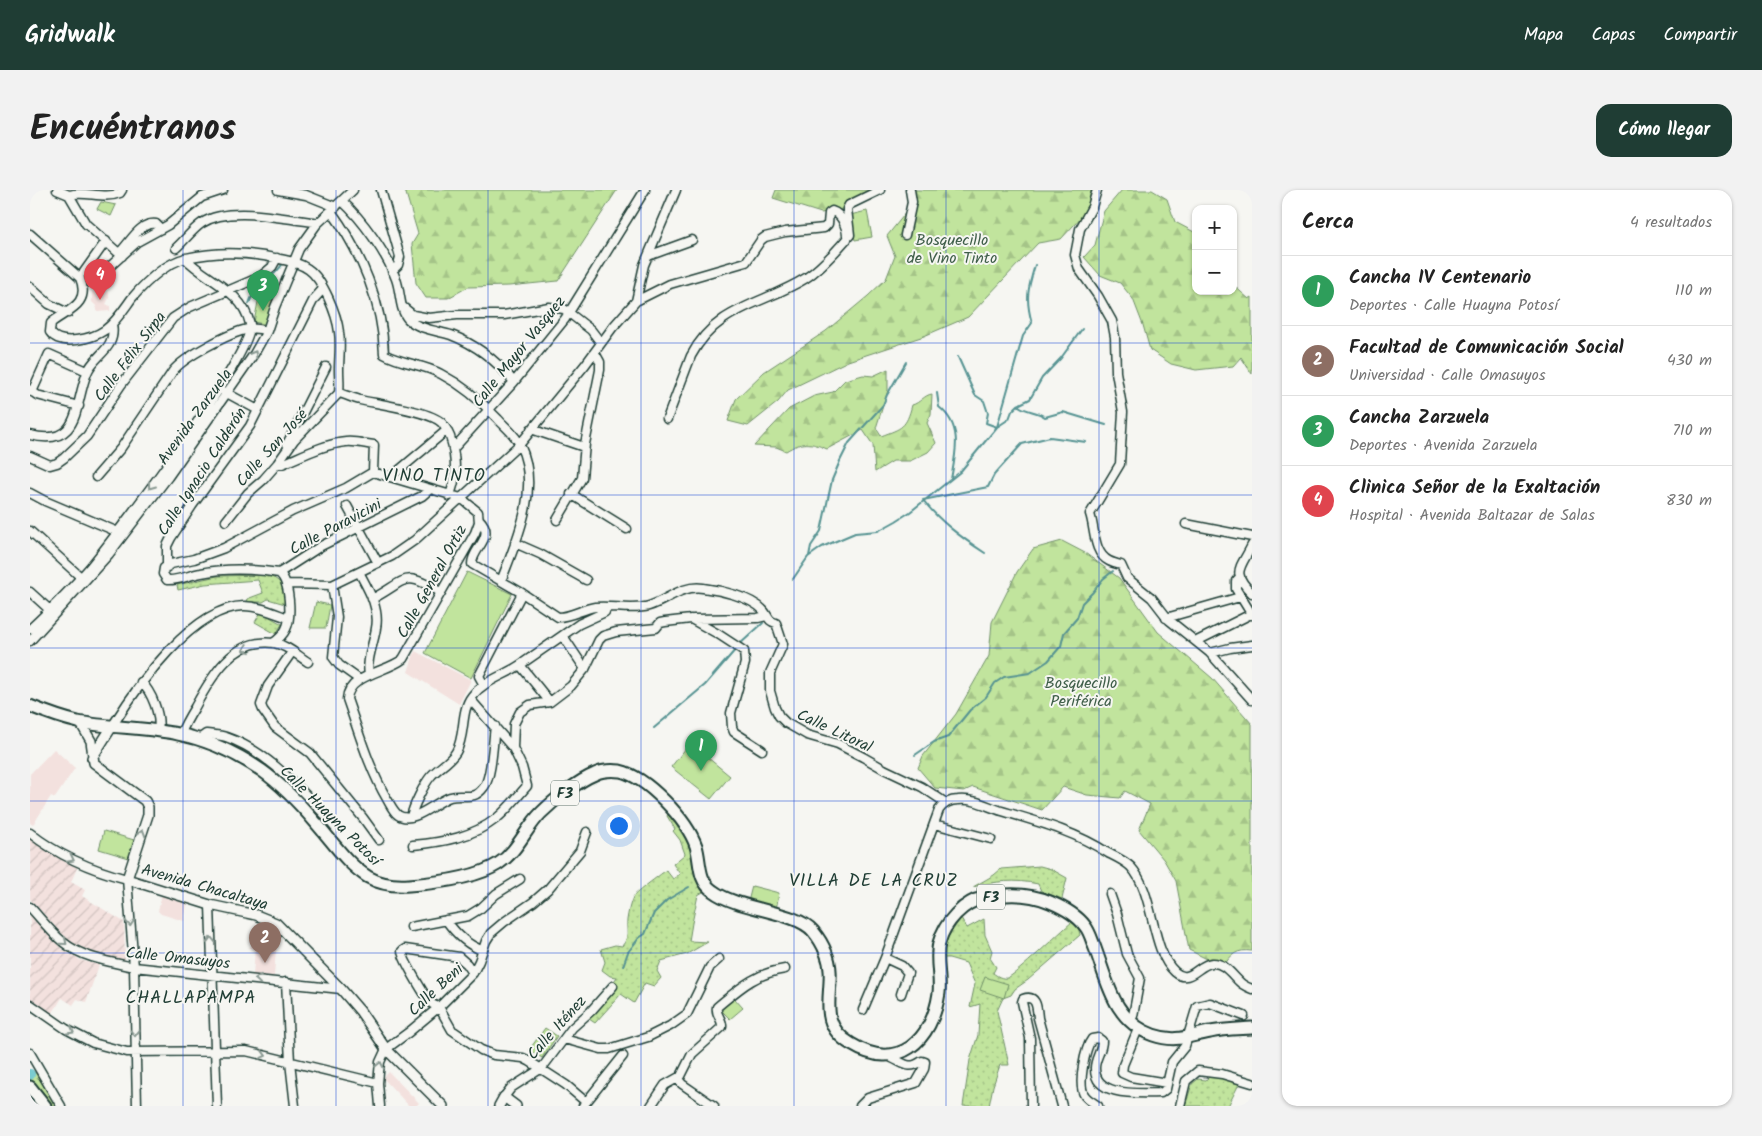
<!DOCTYPE html>
<html lang="es">
<meta charset="utf-8">
<style>
:root{--surface:#fff;--page:#f2f2f2;--text:#222;--muted:#767676;--line:#e0e0e0;--accent:#1f3d34}
body{margin:0;font-family:Kalam,sans-serif;background:var(--page);color:var(--text)}
.controls{position:absolute;right:15px;top:15px;display:grid;overflow:hidden;border-radius:10px;box-shadow:0 1px 4px #0004}
.controls button{width:45px;height:45px;display:grid;place-items:center;padding:0;border:0;border-bottom:1px solid var(--line);background:var(--surface);color:var(--text);font:25px sans-serif}
.you{position:absolute;left:588px;top:635px;width:18px;height:18px;margin:-12px;border:4px solid #fff;border-radius:50%;background:#1a73e8;box-shadow:0 0 0 8px #1a73e833}
.badge{display:grid;place-items:center;width:32px;height:32px;border-radius:50%;background:var(--accent);color:#fff;font-size:16px;font-weight:700}
.pin{position:absolute;translate:-50% -41px;filter:drop-shadow(0 1px 2px #0008)}
.pin::after{content:'';position:absolute;top:26px;width:18px;height:15px;background:inherit;clip-path:polygon(0 0,100% 0,50% 100%)}
.list{margin:0;padding:0;list-style:none}
h2{display:flex;justify-content:space-between;align-items:center;height:65px;margin:0;padding:0 20px;font-size:21px}
h2 small{font-size:16px;font-weight:400;color:var(--muted)}
.list li{display:grid;grid-template-columns:32px 1fr auto;gap:15px;align-items:center;box-sizing:border-box;height:70px;padding:0 20px;border-top:1px solid var(--line)}
.list b{display:block;font-size:19px;white-space:nowrap}
.list p{margin:0;font-size:16px;white-space:nowrap;color:var(--muted)}
.list em{font-size:16px;font-style:normal;color:var(--muted)}
.map{position:relative;flex:none;width:1222px;height:916px;overflow:hidden;border-radius:15px}
header{display:flex;align-items:center;gap:30px;box-sizing:border-box;height:70px;padding:0 25px;background:var(--accent);color:#fff}
header strong{font-size:24px}
nav{display:flex;gap:28px;margin-inline-start:auto;font-size:18px}
.intro{display:flex;align-items:center;justify-content:space-between;box-sizing:border-box;height:120px;padding:0 30px}
h1{margin:0;font-size:35px}
.button{padding:12px 22px;border-radius:15px;background:var(--accent);color:#fff;font-size:18px;font-weight:700}
main{display:flex;gap:30px;padding:0 30px}
aside{flex:1;background:var(--surface);border-radius:15px;box-shadow:0 1px 4px #0004}
.map>svg:first-child{display:block}
</style>
<header>
<strong>Gridwalk</strong>
<nav><a>Mapa</a><a>Capas</a><a>Compartir</a></nav>
</header>
<div class="intro"><h1>Encuéntranos</h1><a class="button">Cómo llegar</a></div>
<main>
<div class="map">
<svg width="1222" height="916" viewBox="0 0 1222 916">
<defs>
<pattern id="industrial-furrows" width="10" height="10" patternUnits="userSpaceOnUse" patternTransform="scale(1.25)"><rect width="10" height="10" fill="#f3e1de"/><path d="M-1 1l2-2M0 10L10 0M9 11l2-2" fill="none" stroke="#d0c2bf"/></pattern>
<pattern id="grass-dots" width="8" height="8" patternUnits="userSpaceOnUse" patternTransform="scale(1.25)"><rect width="8" height="8" fill="#c1e49d"/><path d="M2 2h.1M6 6h.1" fill="none" stroke="#a5c488" stroke-width="1.8" stroke-linecap="round"/></pattern>
<pattern id="forest-firs" width="22" height="20" patternUnits="userSpaceOnUse" patternTransform="scale(1.25)"><rect width="22" height="20" fill="#c1e49d"/><path d="M5 1l3.5 6h-7zM16 11l3.5 6h-7z" fill="#a5c488"/></pattern>
</defs>
<rect width="100%" height="100%" fill="#f6f6f2"/>
<filter id="ink" filterUnits="userSpaceOnUse"><feTurbulence type="fractalNoise" baseFrequency=".02" numOctaves="2"/><feDisplacementMap in="SourceGraphic" scale="10" xChannelSelector="R" yChannelSelector="G"/><feConvolveMatrix kernelMatrix="1 2 1 2 8 2 1 2 1" color-interpolation-filters="sRGB"/></filter>
<g filter="url(#ink)">
<path fill="#f3e1de" d="M68,98L76,100L79,103V108L76,114L80,116V121L67,122L66,116L62,112V102Z
M385,461L441,490L429,514L378,482Z
M24,559L45,578L25,608L21,606L3,635L0,633V584Z
M132,702L158,710L154,731L131,724L128,721Z
M236,744L241,749L246,760L244,786L223,785L225,759L219,758Z
M359,882L389,913L386,916H379L353,888Z"/>
<path fill="url(#industrial-furrows)" d="M0,648L48,676L41,692L55,700L52,706L94,732L95,770L56,762L40,751L30,742L0,709Z
M0,725L32,759L50,770L69,775L56,812L47,809L43,815L32,808L22,824L0,808Z"/>
<path fill="url(#grass-dots)" stroke="#709068" d="M233,385C251,388 255,396 255,414L238,409L233,412H218L216,411L217,409L233,403L228,390L175,394L148,400L147,395L187,386Z
M231,422L252,434L246,444L225,432Z
M639,622C645,630 654,639 658,648C664,667 662,685 673,702L668,705L662,733L659,751L678,752L657,764L631,771L627,781L631,788L624,796L615,793L604,813L591,804L565,833L559,829L546,834L570,811L587,787L580,786L572,780L575,772L571,759L585,755L592,756C600,747 596,740 597,730C598,723 600,713 603,707C606,702 629,686 636,680L643,689L650,684L643,674L655,664L650,650L643,641L645,639L637,626Z
M1010,676L1021,679L1037,688L1032,709L1011,701L1008,694C985,689 966,691 943,697L964,685L971,679Z
M931,728L937,738L954,729L955,745L962,761L960,768L966,777L963,783C967,786 972,789 977,788C986,785 1031,741 1042,732L1048,736L1050,745L998,790L985,799L981,805L973,808L967,821L979,875H970L963,896L959,916H933L940,870L948,845L950,814L940,817L945,794L936,773L919,768H913L916,750Z
M5,882L25,914L27,916H20L0,892V885Z
M1181,884L1210,892L1198,916H1155L1162,894L1168,889L1176,890Z"/>
<path fill="url(#forest-firs)" stroke="#709068" d="M375,0H587L528,91L479,96L438,97L418,108H396L386,93L382,54L388,44Z
M746,0H845L823,17L791,23L743,8Z
M883,0H1061L1056,22L1031,49L1008,53L938,127L894,146L818,171L758,200L748,212L718,236L698,231L706,209L734,182L796,141L838,106L856,89L865,66L857,46L874,25Z
M1092,0H1122L1137,9L1145,32L1166,43V101H1203V95L1219,109L1222,107V184L1211,167L1203,176L1166,180L1141,174L1120,160L1113,135L1103,109L1090,93L1070,85L1054,67L1065,55L1074,21Z
M858,179V200L846,238L851,246C872,238 876,238 882,215C890,213 894,205 902,204L901,224L897,233L906,253L898,262L880,271H863L845,282L843,255L833,240L797,259C781,252 772,251 756,261L746,257L724,256L759,219L784,206L803,202L815,190L833,185L843,186Z
M1032,351L1055,363L1089,388L1128,442L1182,488L1222,534V761C1207,759 1201,764 1193,777L1159,760L1146,691L1134,670L1109,640L1120,614L1095,601L1090,608L1057,605L1033,597L1012,620L943,597L934,601L905,598L888,578L893,566L926,524L959,466L962,432L987,382L1003,359Z"/>
<path fill="#c1e49d" stroke="#709068" d="M71,12L86,15L81,26L67,19Z
M837,21L842,47L825,50L820,25Z
M229,107L243,110L238,135L224,132Z
M437,382L482,404L441,488L395,463Z
M286,412L300,415L296,438H280Z
M660,553L700,586L681,609L641,577Z
M74,641L104,650L99,668L69,659Z
M722,696L749,703L746,720L718,712Z
M955,787L978,794L974,808L950,800Z
M704,808L713,818L700,829L691,820Z
M515,838L527,846L512,868L499,860Z"/>
<g fill="none" stroke-linecap="round" stroke-linejoin="round">
<path stroke="#569392" stroke-width="2" d="M219,114C226,91 242,92 253,73
M928,167L945,205L954,211L958,223L956,233L967,237L979,229L982,221L988,215L1000,209L1012,188L1031,168L1052,139
M907,203L909,217C933,236 926,262 921,289
M989,216C997,222 1007,221 1015,227L1033,222L1076,235
M955,363C932,348 910,332 893,310L958,297L964,285L992,254L1020,247L1056,252
M779,366L781,356L791,341L802,290L810,271L819,253L853,215L857,205L876,172
M763,389L778,367L792,357L825,343L848,341L866,331L880,322L930,282L967,237L993,146L1002,133C995,109 998,98 1005,75
M709,455L733,433
M624,538L675,495L706,459
M885,565L904,552L918,547L940,520L956,507L965,493L974,487L1000,483L1018,471L1031,456L1034,443L1047,428L1052,413L1063,402L1073,389L1083,381
M593,776L598,762L609,748L615,744L624,723L637,710L659,697"/>
<path stroke="#7accd0" stroke-width="10" d="M0,884V885"/>
<defs>
<path id="minor" d="M27,0L39,5L56,34L92,66
M248,0L276,5L306,17
M351,0L370,67L368,75L362,81
M1067,0L1062,17L1050,39L1045,65L1049,79L1068,106L1082,131L1085,147L1086,182L1093,222L1090,274L1060,324C1065,338 1063,363 1079,371C1083,373 1087,374 1091,375L1097,388L1122,408L1139,430L1180,463L1222,510
M39,5C55,0 73,10 90,3L92,0
M312,11C332,29 357,64 366,89C371,102 369,119 378,129C388,139 408,141 421,145C447,155 467,171 484,192
M301,21C331,62 353,114 354,164C372,174 393,174 411,184C432,195 452,212 468,229C475,237 486,245 490,255C511,298 487,350 471,391
M0,44L50,88C61,115 37,120 21,133L20,142C30,157 62,149 75,140C87,131 94,119 102,108C115,93 136,73 156,68C187,61 219,62 250,69C260,71 270,73 278,79C293,89 307,125 309,142C311,155 309,167 309,180C309,188 310,195 309,203
M875,45L882,12L880,0
M146,58C155,50 162,40 172,33C200,15 252,29 284,32L287,34
M91,61C101,51 110,32 126,34L131,39
M618,66L662,50
M56,80L67,83L76,80L107,52L138,35L172,7L193,0
M54,82L76,51
M0,97L19,114L38,123
M606,111L614,75L646,0
M373,117L383,125L399,128L427,125H474L519,117L534,119L561,140L571,153
M0,200L7,205L49,216
M193,201L228,220
M2,202L19,164L57,181
M309,203C316,205 323,208 330,210C348,214 400,221 412,233C419,241 423,254 424,265C426,279 426,293 419,306
M637,229L661,166C687,116 733,115 776,88C791,78 808,59 820,45L817,19L819,15L850,0
M501,239L554,257
M0,245C51,258 44,215 57,183C64,164 87,160 82,134
M257,254L296,177
M423,259L484,192L535,129L615,0
M0,266L20,275L27,273L34,268L57,246L91,195L143,128L160,117L230,87L242,77L247,68
M247,274H252C272,266 294,254 316,252C325,251 335,254 344,255L343,282
M66,287L91,258L143,181C154,167 199,143 218,139C224,138 231,139 237,141
M361,287L417,240
M0,303L15,311L88,342
M541,304L597,339
M317,316L348,373
M449,329C467,347 442,358 442,374L492,403L528,427C541,427 552,419 565,417C582,415 602,421 619,416C638,410 651,395 673,398C690,400 721,407 733,420C739,426 737,431 746,433L753,454L740,483V501L745,518L749,526L756,533L777,545L808,554L833,567L854,579L892,597L916,613
M527,330L552,288L555,254L570,180V172L565,163
M196,331L218,303L233,290L247,274L264,250L309,203
M1156,334L1222,347
M0,341L54,390
M485,353L510,364L556,390
M1222,355C1211,378 1200,382 1222,403
M137,377V356L141,348L162,316L220,236L284,109L293,99
M329,382C338,399 350,418 346,438C344,453 336,469 339,485
M249,383L291,356L392,306L399,300
M1209,388L1206,391V399L1222,425
M257,394L302,395L362,366L385,350L490,254L555,175L583,137L606,111L640,94L716,72L731,50L735,47L755,42L794,38L798,34L799,23L802,21C812,24 818,39 817,49
M302,395L307,427L303,467L309,475L330,490
M0,402L22,422
M342,409C377,391 372,379 410,402
M1136,428L1210,407
M663,429L728,428L736,426
M0,439C21,419 42,398 61,376C85,347 227,160 220,134C212,100 177,91 155,68
M533,446L555,479
M0,451L79,364L138,287L224,164L237,141L245,117L269,59L287,34L323,0
M1167,451L1221,424
M243,453C249,449 253,445 256,439C262,427 260,391 249,383C224,379 196,378 171,383C159,385 148,391 137,390L133,384L134,378L141,374L164,369L194,358L263,321L316,298L343,282L431,308L448,322L449,332L445,343L373,469C357,482 318,485 317,509C329,543 339,578 357,609C360,614 363,621 368,625C383,635 405,612 420,607C434,603 443,612 454,597C462,586 463,551 465,536
M262,462L238,496L231,515L233,520L245,537L280,563L333,628L349,650
M1180,463L1200,458L1222,455
M490,475L520,512
M111,492C122,502 131,526 128,540
M454,495L449,486L492,403
M83,535C108,495 163,417 214,416C229,416 244,423 258,428
M151,544C154,535 160,525 165,517C181,487 204,447 244,453C257,455 268,466 278,472
M169,549L176,544C183,545 190,545 196,547C237,561 268,597 298,628
M483,558L484,534L490,522L500,515L520,512L541,496L555,479L569,450L573,446L586,442L626,438L630,433L635,432L661,429L688,444L714,461L715,473L701,523L702,537L704,542L732,560
M381,627C383,617 394,594 401,586C409,577 420,572 426,562C436,545 430,521 442,506C455,490 474,486 490,475L549,434L575,422L576,417
M904,634L961,649
M0,643C29,666 62,680 97,689L104,777L107,916
M383,655C414,652 443,647 467,628C478,619 488,606 497,596L492,577L483,558L440,509
M1080,704L1087,724L1097,764L1110,788L1103,826L1099,831
M180,715L187,916
M0,717C11,729 21,742 33,752C52,768 80,772 104,777L311,799
M416,730C426,744 437,755 452,760
M381,737L438,726L451,718L466,704L490,689
M855,768L872,776L878,783L871,804
M443,783L437,774L429,767L375,759L372,761C372,768 396,808 401,813C403,815 406,816 409,817L422,840L451,860L464,865L493,868L499,871L536,895L556,912
M256,792L260,872L265,916
M0,814L36,839L63,853L97,862L216,861L348,893
M833,820L855,768L909,620C914,613 920,610 928,610C944,608 958,617 972,621C1009,632 1046,642 1078,663C1086,667 1095,671 1101,677C1125,703 1120,760 1145,782C1160,795 1168,774 1182,773C1195,772 1203,787 1212,794C1215,796 1219,798 1222,799
M1108,839L1093,875L1092,883L1101,887L1137,893
M534,849L571,859H579L618,847L640,836L657,824L680,777L689,769
M0,863L31,916
M648,889L652,894L684,916
M474,907L481,898L512,878L542,838L561,821L583,796
M350,916L348,893L350,872L356,859L379,842L409,817L443,783L449,771L456,751L461,743L474,732L503,712L518,699L550,661L557,642
M553,916L593,866
M621,916L635,895L651,886L662,864L692,837C693,829 685,825 687,817C710,798 724,784 755,779
M830,916L838,908L886,893L894,879L895,872L892,871C879,880 875,874 862,868L861,865
M1001,916L1000,848L992,812L993,809C1007,804 1007,818 1008,828L1032,916
M1068,916C1064,913 1058,910 1055,906C1047,896 1055,858 1062,849L1068,848L1072,851C1072,861 1065,868 1065,878C1064,908 1111,903 1131,903L1136,899L1142,872L1155,856L1167,816L1180,813L1214,826
M1150,916L1156,891L1168,881L1192,884L1222,893"/>
<path id="major" d="M50,532L61,551L64,573L115,611L118,617V625L97,689L180,715L226,725L246,733L311,799L330,821L356,859L413,916
M62,568L83,535
M469,916L474,907L486,916"/>
<path id="highway" d="M0,516C15,522 31,528 48,532C80,538 115,537 148,544C178,550 206,563 231,580C252,595 270,614 286,633C302,651 317,674 338,687C350,694 365,696 379,695C405,693 446,688 468,674C488,661 495,639 511,623C524,610 548,591 565,584C573,580 581,580 590,581C617,587 657,630 666,656C671,672 667,690 683,701C708,720 766,721 783,741C788,747 793,755 796,763C810,795 781,830 821,854C868,883 902,851 909,803C911,787 905,770 909,753C914,733 934,711 954,708C977,703 999,703 1020,712C1032,717 1047,725 1055,736C1060,742 1062,751 1065,758C1078,793 1084,831 1123,845C1146,853 1158,846 1180,842C1194,839 1208,839 1222,838
M0,897L15,916"/>
</defs>
<use href="#minor" stroke="#1f3d34" stroke-width="11"/>
<use href="#major" stroke="#1f3d34" stroke-width="12"/>
<use href="#highway" stroke="#1f3d34" stroke-width="15"/>
<use href="#minor" stroke="#f6f6f2" stroke-width="8"/>
<use href="#major" stroke="#f6f6f2" stroke-width="9"/>
<use href="#highway" stroke="#f6f6f2" stroke-width="11"/>
</g>
<defs><path id="oneway-chevron" d="M-2-3.5L2.5 0L-2 3.5" fill="none" stroke-width="1.6" stroke-linecap="round" stroke-linejoin="round" transform="scale(1.25)"/></defs>
<g stroke="#8a9a93">
<use href="#oneway-chevron" transform="translate(224 164) rotate(-60)"/>
<use href="#oneway-chevron" transform="translate(121 296) rotate(126)"/>
<use href="#oneway-chevron" transform="translate(216 459) rotate(158)"/>
<use href="#oneway-chevron" transform="translate(112 643) rotate(-72)"/>
<use href="#oneway-chevron" transform="translate(41 669) rotate(27)"/>
<use href="#oneway-chevron" transform="translate(100 733) rotate(86)"/>
<use href="#oneway-chevron" transform="translate(181 750) rotate(-92)"/>
<use href="#oneway-chevron" transform="translate(34 752) rotate(39)"/>
<use href="#oneway-chevron" transform="translate(228 789) rotate(-174)"/>
<use href="#oneway-chevron" transform="translate(41 841) rotate(30)"/>
<use href="#oneway-chevron" transform="translate(105 843) rotate(89)"/>
<use href="#oneway-chevron" transform="translate(233 865) rotate(15)"/>
<use href="#oneway-chevron" transform="translate(350 875) rotate(-78)"/>
</g>
</g>
<path fill="none" stroke="#1d4ed8" stroke-width="1" stroke-opacity="0.55" d="M153,0V916M306,0V916M458,0V916M611,0V916M764,0V916M916,0V916M1069,0V916M0,153H1222M0,305H1222M0,458H1222M0,611H1222M0,763H1222"/>
<g text-anchor="middle" stroke-width="4" stroke-linejoin="round" paint-order="stroke">
<g fill="#f6f6f2" stroke="#60746d" stroke-width="1">
<rect x="521" y="590.5" width="28" height="25" rx="4"/>
<rect x="947" y="694.5" width="28" height="25" rx="4"/>
</g>
<g font-size="15" font-weight="bold" fill="#1f3d34">
<text x="535" y="608">F3</text>
<text x="961" y="712">F3</text>
</g>
<g font-size="16" fill="#3f5e49" stroke="#f6f6f2">
<text x="922" y="55">Bosquecillo<tspan x="922" dy="18">de Vino Tinto</tspan></text>
<text x="1051" y="498">Bosquecillo<tspan x="1051" dy="18">Periférica</tspan></text>
</g>
<g font-size="16" fill="#1f3d34" stroke="#f6f6f2">
<text transform="translate(488 161) rotate(-51)" y="6">Calle Mayor Vasquez</text>
<text transform="translate(99 166) rotate(-53)" y="6">Calle Félix Sirpa</text>
<text transform="translate(164 226) rotate(-54)" y="6">Avenida Zarzuela</text>
<text transform="translate(241 257) rotate(-48)" y="6">Calle San José</text>
<text transform="translate(171 281) rotate(-57)" y="6">Calle Ignacio Calderón</text>
<text transform="translate(305 336) rotate(-28)" y="6">Calle Paravicini</text>
<text transform="translate(401 391) rotate(-61)" y="6">Calle General Ortiz</text>
<text transform="translate(805 540) rotate(25)" y="6">Calle Litoral</text>
<text transform="translate(301 625) rotate(45)" y="6">Calle Huayna Potosí</text>
<text transform="translate(175 696) rotate(16)" y="6">Avenida Chacaltaya</text>
<text transform="translate(148 767) rotate(6)" y="6">Calle Omasuyos</text>
<text transform="translate(405 799) rotate(-43)" y="6">Calle Beni</text>
<text transform="translate(526 837) rotate(-48)" y="6">Calle Iténez</text>
</g>
<g font-size="18" letter-spacing="1" fill="#1f3d34" stroke="#f6f6f2">
<text x="404" y="291">VINO TINTO</text>
<text x="844" y="696">VILLA DE LA CRUZ</text>
<text x="161" y="813">CHALLAPAMPA</text>
</g>
</g>
</svg>
<div class="controls">
<button>+</button>
<button>−</button>
</div>
<div class="you"></div>
<div class="pin badge" style="left:671px;top:581px;background:#2e9e5b">1</div>
<div class="pin badge" style="left:235px;top:773px;background:#8d6e63">2</div>
<div class="pin badge" style="left:233px;top:121px;background:#2e9e5b">3</div>
<div class="pin badge" style="left:70px;top:110px;background:#e0444e">4</div>
</div>
<aside>
<h2>Cerca<small>4 resultados</small></h2>
<ul class="list">
<li><span class="badge" style="background:#2e9e5b">1</span><div><b>Cancha IV Centenario</b><p>Deportes · Calle Huayna Potosí</p></div><em>110 m</em></li>
<li><span class="badge" style="background:#8d6e63">2</span><div><b>Facultad de Comunicación Social</b><p>Universidad · Calle Omasuyos</p></div><em>430 m</em></li>
<li><span class="badge" style="background:#2e9e5b">3</span><div><b>Cancha Zarzuela</b><p>Deportes · Avenida Zarzuela</p></div><em>710 m</em></li>
<li><span class="badge" style="background:#e0444e">4</span><div><b>Clinica Señor de la Exaltación</b><p>Hospital · Avenida Baltazar de Salas</p></div><em>830 m</em></li>
</ul>
</aside>
</main>
